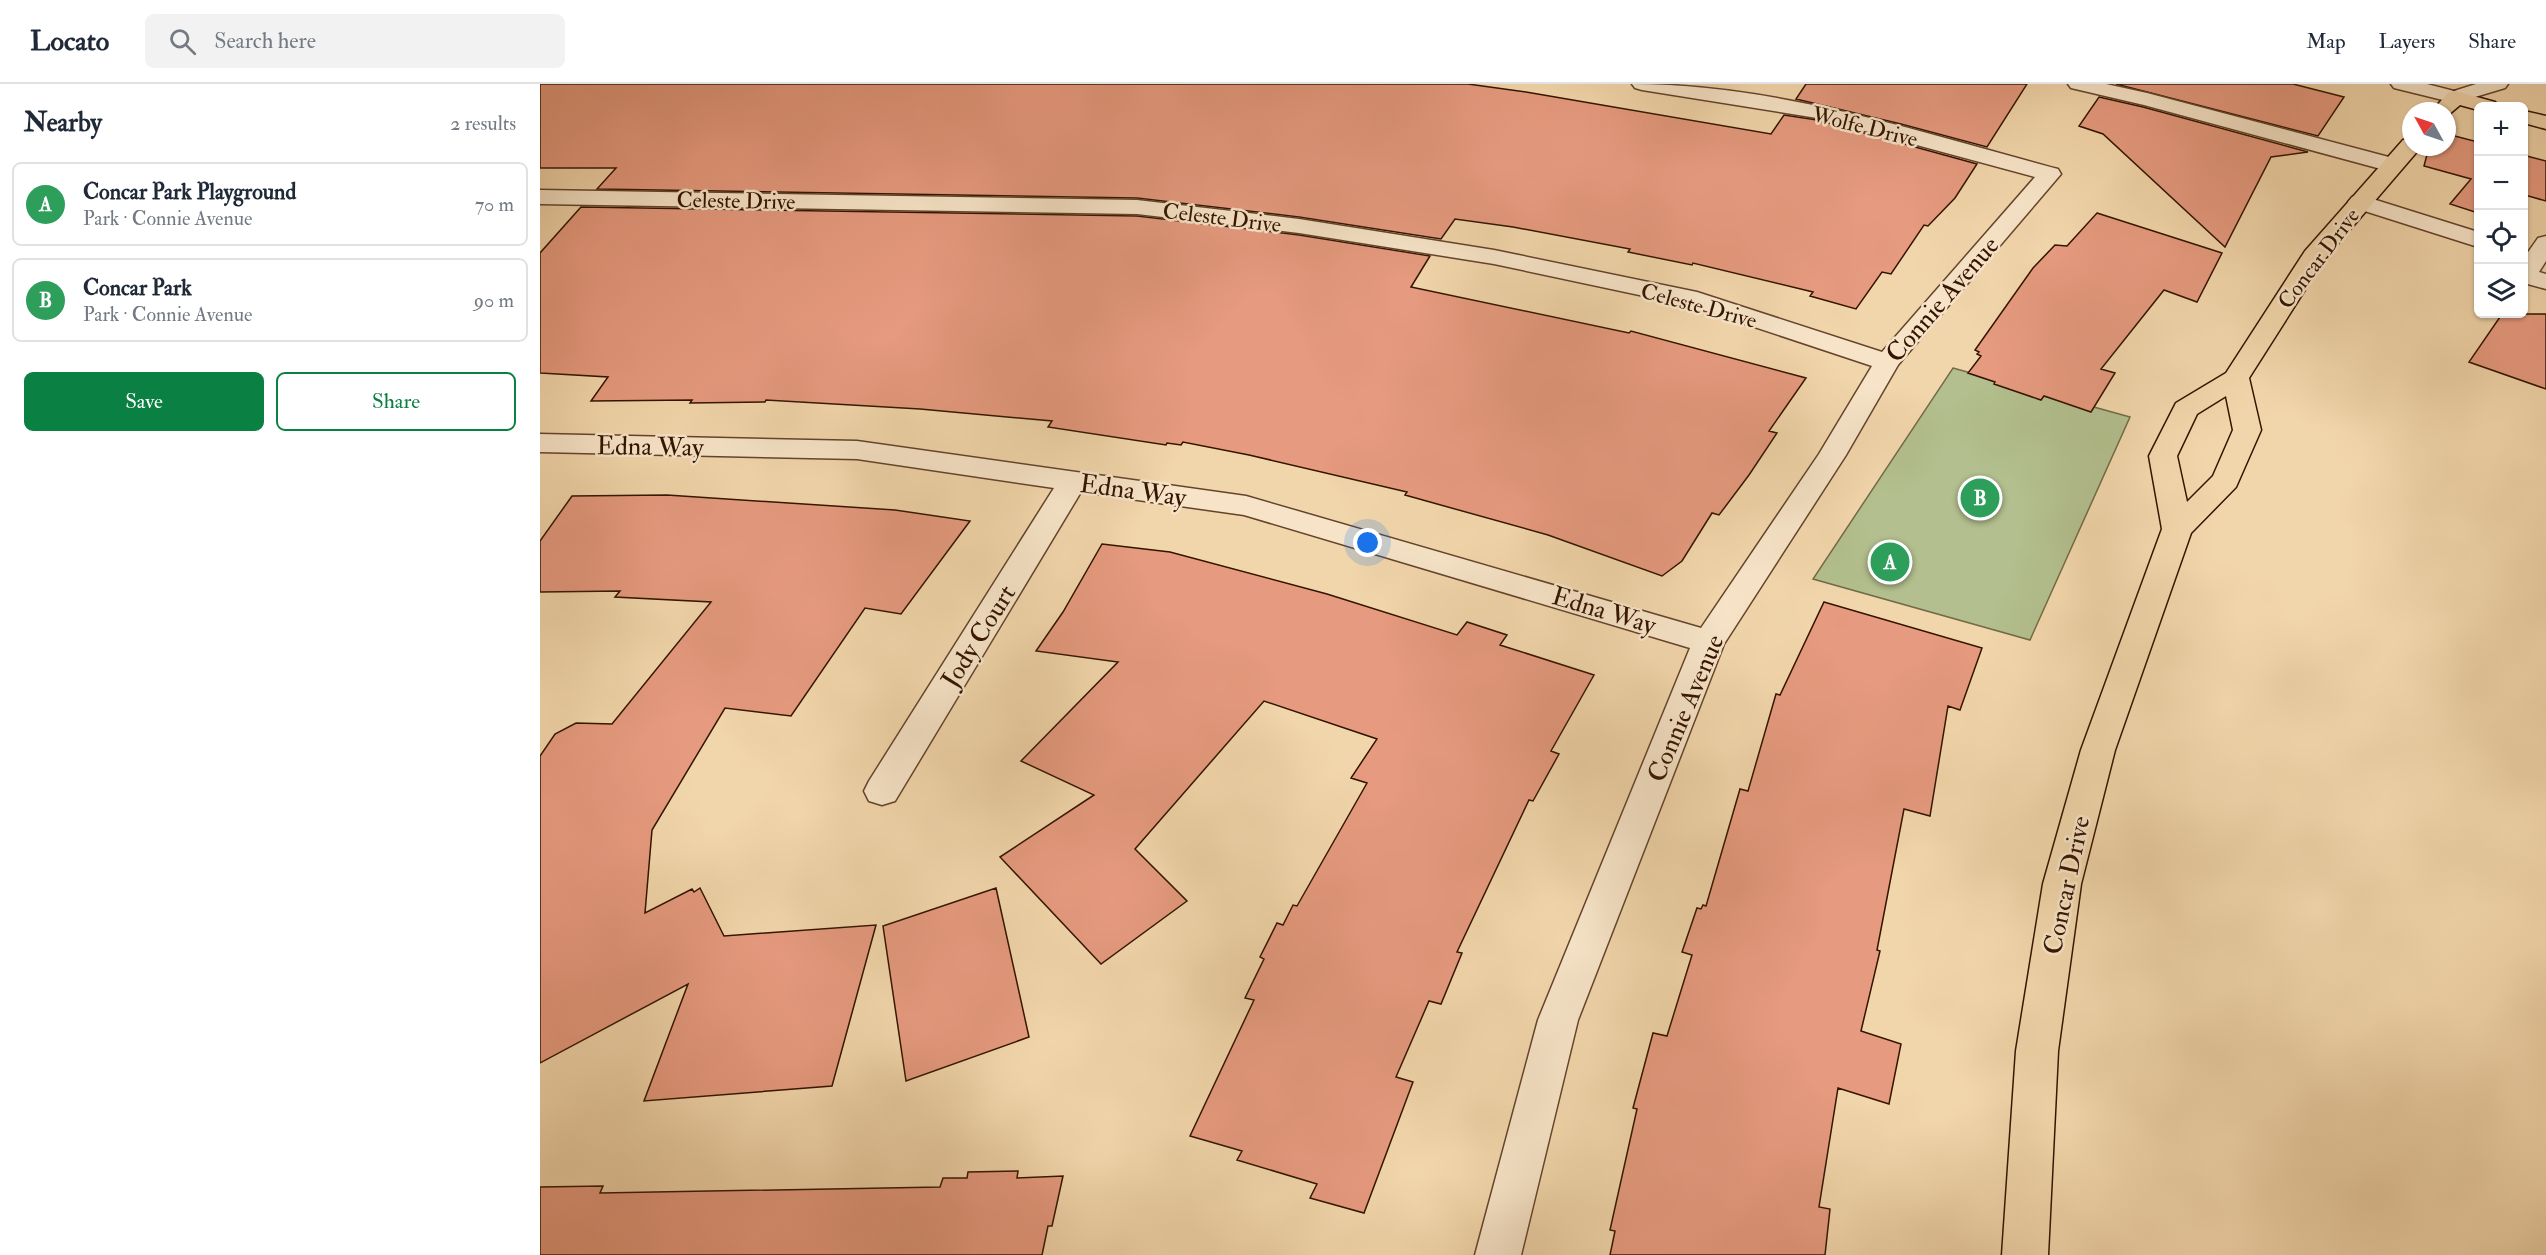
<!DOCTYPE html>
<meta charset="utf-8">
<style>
:root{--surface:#fff;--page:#f2f2f3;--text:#1f2937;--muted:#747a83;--line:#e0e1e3;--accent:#0b8043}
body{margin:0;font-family:"IM FELL Double Pica",serif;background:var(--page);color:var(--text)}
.controls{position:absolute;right:18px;top:18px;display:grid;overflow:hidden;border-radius:9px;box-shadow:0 2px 4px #0004}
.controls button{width:54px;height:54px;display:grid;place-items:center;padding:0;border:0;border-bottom:2px solid var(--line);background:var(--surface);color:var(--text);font:30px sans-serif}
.compass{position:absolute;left:1862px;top:18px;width:54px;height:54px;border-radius:50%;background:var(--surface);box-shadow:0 2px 4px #0004;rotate:310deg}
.you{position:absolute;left:828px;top:459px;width:21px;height:21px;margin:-15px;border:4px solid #fff;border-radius:50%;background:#1a73e8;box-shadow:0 0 0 9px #1a73e833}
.badge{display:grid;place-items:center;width:39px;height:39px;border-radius:50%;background:var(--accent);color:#fff;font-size:20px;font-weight:700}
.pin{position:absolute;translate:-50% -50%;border:3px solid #fff;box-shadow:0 2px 6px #0006}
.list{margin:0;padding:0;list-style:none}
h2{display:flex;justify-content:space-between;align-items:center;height:78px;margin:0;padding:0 24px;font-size:26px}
h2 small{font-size:20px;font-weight:400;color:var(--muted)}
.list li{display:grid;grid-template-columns:39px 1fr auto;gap:18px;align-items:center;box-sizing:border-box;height:84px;margin:0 12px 12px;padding:0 12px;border:2px solid var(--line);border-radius:9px}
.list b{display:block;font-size:22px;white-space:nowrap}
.list p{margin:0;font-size:20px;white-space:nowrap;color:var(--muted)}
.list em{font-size:20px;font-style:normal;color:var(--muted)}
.actions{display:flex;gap:12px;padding:18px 24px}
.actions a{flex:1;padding:14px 0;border:2px solid var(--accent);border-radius:9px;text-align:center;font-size:21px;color:var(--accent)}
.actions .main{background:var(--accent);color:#fff}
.icon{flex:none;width:33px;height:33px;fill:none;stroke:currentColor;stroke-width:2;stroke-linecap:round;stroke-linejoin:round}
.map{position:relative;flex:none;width:2006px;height:1171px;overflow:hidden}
header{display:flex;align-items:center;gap:36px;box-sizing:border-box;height:84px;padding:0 30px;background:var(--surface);border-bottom:2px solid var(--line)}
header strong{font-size:28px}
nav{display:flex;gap:33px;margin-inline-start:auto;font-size:21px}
.search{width:420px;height:54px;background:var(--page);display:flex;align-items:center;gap:15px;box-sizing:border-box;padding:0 21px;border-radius:9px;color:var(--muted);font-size:22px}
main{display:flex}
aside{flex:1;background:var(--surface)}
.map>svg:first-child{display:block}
</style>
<header>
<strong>Locato</strong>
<div class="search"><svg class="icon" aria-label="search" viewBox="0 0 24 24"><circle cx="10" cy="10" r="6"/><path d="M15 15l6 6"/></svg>Search here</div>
<nav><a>Map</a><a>Layers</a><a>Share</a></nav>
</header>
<main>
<aside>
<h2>Nearby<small>2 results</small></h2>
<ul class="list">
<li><span class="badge" style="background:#2e9e5b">A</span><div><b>Concar Park Playground</b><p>Park · Connie Avenue</p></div><em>70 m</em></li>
<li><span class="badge" style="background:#2e9e5b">B</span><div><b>Concar Park</b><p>Park · Connie Avenue</p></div><em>90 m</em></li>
</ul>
<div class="actions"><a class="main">Save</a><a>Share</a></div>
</aside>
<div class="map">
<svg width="2006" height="1171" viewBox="0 0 2006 1171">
<rect width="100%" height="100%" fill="#f2d6ab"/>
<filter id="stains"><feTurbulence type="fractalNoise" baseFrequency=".00333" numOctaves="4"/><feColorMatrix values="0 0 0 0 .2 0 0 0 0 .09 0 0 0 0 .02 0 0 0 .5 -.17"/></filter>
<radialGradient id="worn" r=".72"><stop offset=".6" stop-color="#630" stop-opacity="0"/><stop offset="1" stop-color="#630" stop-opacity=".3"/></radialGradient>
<path fill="#b3bf8e" stroke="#736a47" stroke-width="1.5" d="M1413,284L1590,333L1490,556L1273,495Z"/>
<path fill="#e69a7f" stroke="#331400" stroke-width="1.5" d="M0,0H928L986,8L1231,50L1244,31L1277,36L1437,80L1415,114L1388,142L1384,141L1351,190L1342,188L1316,225L1270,212L1273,208L1153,179L1152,181L1088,168L1090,165L973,143L915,135L901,155L759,133L597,114L57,105L76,84H0Z
M1266,0H1487L1447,63L1361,40L1256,15Z
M1576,0H1753L1804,13L1778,52Z
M1559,13L1603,23L1768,68L1731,73L1685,163L1563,50L1539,42Z
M1907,50L1938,58V129L1910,120L1931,95L1884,82L1889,63H1907Z
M1983,71L2006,77V117L1985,111L1983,113Z
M41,123L597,132L759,151L890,172L871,203L1089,249L1091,247L1266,294L1229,347L1237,349L1209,391L1179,431L1172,429L1142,477L1122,492L1008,451L865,411L867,408L709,371L643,358L641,361L627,359L626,361L508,343L512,337L380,325L226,316L225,318L150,319L152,316L51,317L68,293L0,289V169Z
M1557,129L1682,169L1657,218L1624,206L1561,285L1575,289L1551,328L1504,312L1501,316L1454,300L1455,298L1428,289L1441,272L1437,270L1439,268L1435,266L1493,184L1515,161L1527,162Z
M1962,230H2006V305L1929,278Z
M127,411L355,426L430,437L361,530L325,524L251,632L185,624L112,746L105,829L152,805L154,808L160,804L184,852L336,841L292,1002L104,1017L148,900L0,979V672L15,650L36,639L72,640L171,518L75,513L80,507L0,508V457L32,412Z
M562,460L630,468L787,510L917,551L927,538L967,551L960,561L1054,591L1011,667L1019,670L993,717L989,716L917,868L922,869L901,920L889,917L856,993L873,998L824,1129L770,1114L777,1100L697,1076L702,1067L650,1052L714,916L705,914L724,875L720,873L737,839L743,841L753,821L757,822L827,699L811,694L837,655L724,617L595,765L647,817L561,880L460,773L554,711L481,677L578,578L496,567L523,528Z
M1284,518L1442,564L1420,626L1408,622L1390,732L1364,725L1337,866L1340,867L1321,947L1361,960L1349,1020L1298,1004L1279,1123L1290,1125L1285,1171H1070L1075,1147L1070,1146L1097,1025L1093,1024L1113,949L1127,952L1152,871L1142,868L1157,824L1161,825L1163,821L1166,822L1200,705L1208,707L1236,610L1240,611Z
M456,804L489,953L366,997L343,842Z
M478,1087L477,1094L523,1092L512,1142H508L502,1171H0V1103L63,1102L60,1109L400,1103L403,1094H427L428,1088Z"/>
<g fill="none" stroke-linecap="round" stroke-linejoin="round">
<defs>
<path id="minor" d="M1092,0C1237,0 1379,48 1518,85L1521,90L1358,281L1306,371L1184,560L1038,936L981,1171H935L998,936L1150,564L704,431L541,408L355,717L342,721L329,717L324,707L329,697L514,404L317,375L0,368V350L317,357L706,412L1161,544L1279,370L1332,282L1151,222L954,180L759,149L597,130L0,120V106L597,116L759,135L954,166L1157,208L1342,268L1495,93L1277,34L1102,6L1095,4Z
M1528,0H1566L1607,9L1860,76L1863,81L1860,86L1852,88L1604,21L1531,4Z
M1851,0H1887L1914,7L1936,0H1968L1965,4L1915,19L1854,4Z
M1820,111L1938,148V163L1812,123L1808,118L1812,113Z
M2006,152V177L1999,188L2006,190V205L1984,199V174L1998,154Z"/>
<path id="major" d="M1915,7L1955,18L1958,22H1938V26L1920,21L1907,32V27H1892L1908,9Z
M1984,27L2006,32V45L1984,39Z
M1871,54V63H1881L1784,176L1709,294L1721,346L1696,403L1651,449L1575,666L1541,800L1518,967L1508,1171H1462L1476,967L1503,800L1541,666L1622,445L1609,372L1636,319L1686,289L1765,167L1863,56ZM1686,312L1693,346L1673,392L1647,418L1637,372L1657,330Z"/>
</defs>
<use href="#minor" stroke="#63442b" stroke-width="3"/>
<use href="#major" stroke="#331400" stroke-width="3"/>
<use href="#minor" fill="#f7e4c8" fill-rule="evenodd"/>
<use href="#major" fill="#f2d6ab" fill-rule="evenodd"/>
</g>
<g text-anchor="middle" stroke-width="5" stroke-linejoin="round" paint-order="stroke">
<g font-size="22" fill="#331400" stroke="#f7e4c8">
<text transform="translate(1325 42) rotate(14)" y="8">Wolfe Drive</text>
<text transform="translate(196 116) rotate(1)" y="8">Celeste Drive</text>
<text transform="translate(682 133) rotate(7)" y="8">Celeste Drive</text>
<text transform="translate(1778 174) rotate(-53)" y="8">Concar Drive</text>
<text transform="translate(1159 221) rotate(15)" y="8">Celeste Drive</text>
</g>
<g font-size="26" fill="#331400" stroke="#f7e4c8">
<text transform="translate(1402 215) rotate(-49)" y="9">Connie Avenue</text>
<text transform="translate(110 362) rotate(1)" y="9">Edna Way</text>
<text transform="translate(593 406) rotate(8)" y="9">Edna Way</text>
<text transform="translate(1064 526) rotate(17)" y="9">Edna Way</text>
<text transform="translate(438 552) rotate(-58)" y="9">Jody Court</text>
<text transform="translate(1145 624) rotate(-67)" y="9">Connie Avenue</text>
<text transform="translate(1526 801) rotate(-78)" y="9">Concar Drive</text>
</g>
</g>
<rect width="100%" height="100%" filter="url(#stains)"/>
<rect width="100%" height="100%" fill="url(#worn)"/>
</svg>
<div class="controls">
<button>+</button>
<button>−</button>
<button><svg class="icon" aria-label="locate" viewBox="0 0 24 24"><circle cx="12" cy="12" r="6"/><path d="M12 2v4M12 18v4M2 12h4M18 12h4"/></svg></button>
<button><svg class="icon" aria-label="layers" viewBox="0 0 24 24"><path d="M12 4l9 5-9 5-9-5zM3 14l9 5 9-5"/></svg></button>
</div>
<svg class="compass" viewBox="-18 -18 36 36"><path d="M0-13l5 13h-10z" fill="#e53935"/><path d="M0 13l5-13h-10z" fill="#747a83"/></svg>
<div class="you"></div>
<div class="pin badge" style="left:1350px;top:478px;background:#2e9e5b">A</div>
<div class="pin badge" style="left:1440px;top:414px;background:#2e9e5b">B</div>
</div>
</main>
